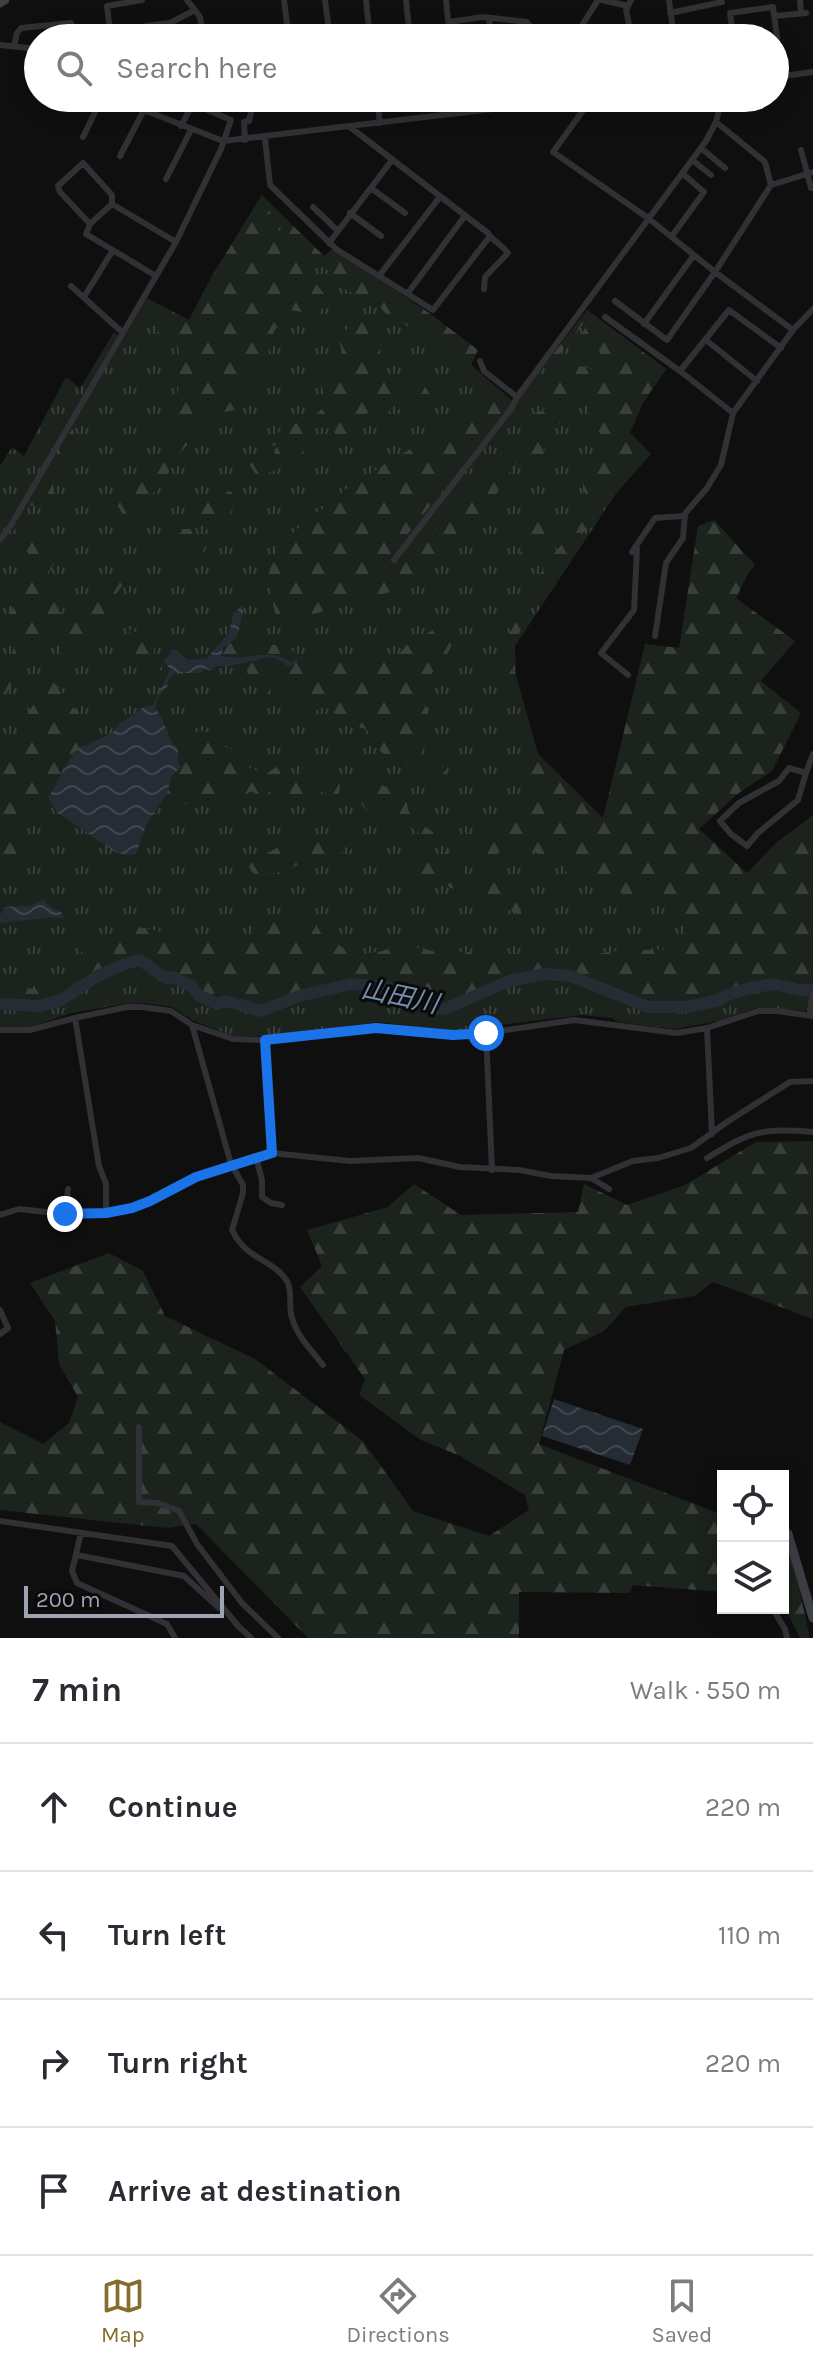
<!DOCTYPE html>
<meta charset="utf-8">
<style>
:root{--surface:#fff;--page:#f2f2f3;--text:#2b2b33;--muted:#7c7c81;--line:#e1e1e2;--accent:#866d2b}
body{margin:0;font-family:Karla,"Noto Sans JP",sans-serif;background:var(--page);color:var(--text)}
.controls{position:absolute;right:24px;bottom:24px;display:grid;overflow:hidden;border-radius:0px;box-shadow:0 4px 20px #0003}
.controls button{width:72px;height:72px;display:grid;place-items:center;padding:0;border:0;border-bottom:2px solid var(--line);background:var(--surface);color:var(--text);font:40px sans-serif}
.scale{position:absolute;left:24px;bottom:20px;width:200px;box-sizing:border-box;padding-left:8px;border:4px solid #9fa4b2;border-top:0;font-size:22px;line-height:28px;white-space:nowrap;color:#9fa4b2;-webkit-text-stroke:6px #0a0a0b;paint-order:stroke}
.stop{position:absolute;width:24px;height:24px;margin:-18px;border:6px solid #1a73e8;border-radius:50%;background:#fff}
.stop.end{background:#1a73e8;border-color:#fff;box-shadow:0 2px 8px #0008}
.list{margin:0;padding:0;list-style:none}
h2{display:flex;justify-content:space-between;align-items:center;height:104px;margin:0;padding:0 32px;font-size:34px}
h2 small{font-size:26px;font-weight:400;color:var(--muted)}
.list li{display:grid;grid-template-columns:52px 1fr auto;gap:24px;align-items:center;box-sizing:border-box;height:128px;padding:0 32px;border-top:2px solid var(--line)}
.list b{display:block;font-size:30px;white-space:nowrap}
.list em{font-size:26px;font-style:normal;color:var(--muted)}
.icon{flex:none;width:44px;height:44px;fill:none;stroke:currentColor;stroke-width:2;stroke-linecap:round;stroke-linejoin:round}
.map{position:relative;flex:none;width:813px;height:1638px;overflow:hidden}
.search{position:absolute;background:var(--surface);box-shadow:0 4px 20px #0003;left:24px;right:24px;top:24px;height:88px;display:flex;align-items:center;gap:20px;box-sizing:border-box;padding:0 28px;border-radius:44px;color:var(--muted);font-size:30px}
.sheet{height:616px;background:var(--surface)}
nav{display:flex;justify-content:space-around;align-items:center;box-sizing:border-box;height:112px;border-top:2px solid var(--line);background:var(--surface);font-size:22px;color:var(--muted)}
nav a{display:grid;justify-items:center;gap:4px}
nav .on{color:var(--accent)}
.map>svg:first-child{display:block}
</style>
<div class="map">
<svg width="813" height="1638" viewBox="0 0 813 1638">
<defs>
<pattern id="grass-tufts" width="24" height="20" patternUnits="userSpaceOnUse" patternTransform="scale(2)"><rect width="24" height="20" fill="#1b231c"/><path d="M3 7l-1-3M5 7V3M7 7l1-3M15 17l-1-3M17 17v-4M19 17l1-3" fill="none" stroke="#39403b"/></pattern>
<pattern id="forest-firs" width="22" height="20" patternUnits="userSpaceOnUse" patternTransform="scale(2)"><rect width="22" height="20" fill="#1b231c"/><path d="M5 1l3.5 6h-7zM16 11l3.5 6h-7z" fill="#39403b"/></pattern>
<pattern id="water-waves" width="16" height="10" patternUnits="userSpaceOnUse" patternTransform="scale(2)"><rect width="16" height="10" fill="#252c34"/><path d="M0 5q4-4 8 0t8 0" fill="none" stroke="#41484f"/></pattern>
</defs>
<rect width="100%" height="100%" fill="#0f0f10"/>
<path fill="url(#grass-tufts)" d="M262,195L324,256L333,249L429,313L478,350L471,365L515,403L587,310L666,369L642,404L630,433L651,454L617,492L515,646L516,675L538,754L603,819L745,884L813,983L806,1011L755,1008L723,1020L675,1029L618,1022L612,1018L582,1015L452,1031L378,1022L264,1036H233L194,1021L172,1007L144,1003L124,1004L72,1013L30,1027H0V466L12,447L24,456L66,377L80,388L114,332L123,339L147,298L189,320L212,276Z"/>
<path fill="url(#forest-firs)" d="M262,195L279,231L293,226L324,256L333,249L429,313L478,350L471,364L466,369L457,388L445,387L443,384L458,375L460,368L453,347L440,345L430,335L420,336L398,319L386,314L379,306L341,287L325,267L304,268L328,299L318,315L291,310L274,331L266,361L247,388L239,409L216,414L177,456L168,444C175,408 184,376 177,340L158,332L159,327L168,324L171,320L186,322L189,320L212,276Z
M587,310L666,369L642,404L630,433L651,454L617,492C598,494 594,518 584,532L575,533C577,518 583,511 594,501L593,495L583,492V481L594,475L598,467L596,463L603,455C602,448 604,441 604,436C590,427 585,406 592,392L587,388L580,391L564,421L553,428L550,437L543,444L544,452L536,465L532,466L526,456L516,463L465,543L400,589L300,618L277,621L267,579L278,545L351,485L425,440L489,395L499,393L512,403L509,408L398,546L409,549L433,533L448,511L459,502L465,486L499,455L507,444L525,434L534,414L547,408L549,396L544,394L550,386L564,380L567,358L572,357L576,365L600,371V352L589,340H579L588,322L586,320C575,333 564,355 548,361Z
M339,318L345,330L348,329L353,319L365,322L373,339L380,343L381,374L397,376L401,383L386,384L389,391L397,394C410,389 420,371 430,396L415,393L417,402H406L401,410L393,406L387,414L380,418L367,413L361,417L356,429L338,438L332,429L318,427C308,433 310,441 304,450C297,461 271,474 257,476L249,464L258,456L273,462L275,449L278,445L268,446L267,442C278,433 290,420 306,423L323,408L324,397L320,379L323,375L328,374L331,369L339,366C345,351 339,341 333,326L336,319Z
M72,429L74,432L67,462L61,469L60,476L53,481L54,495L51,500L29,506L33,494Z
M162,453L169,469L168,481L150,496L144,498L141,510L134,519H126L117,505L119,491L129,487L145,474L147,457Z
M228,491L232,492C237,509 231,509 224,522C222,526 222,530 221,535L212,528L207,530L196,509L197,505L219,499Z
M534,513L542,516L547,525C543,541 536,555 524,566L517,564L516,556C529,549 523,539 523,526Z
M25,514L29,520L27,527L33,533L35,541L39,542L49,540L56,549C58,564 48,569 47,581L53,583L60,577L64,586L58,594H54L52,596L61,612L60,624L62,627L66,626L67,621L79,605L100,597L128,575L131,576L132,580L121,587L116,594L117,597L124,598L132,591L134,594C130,606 117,606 120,622C114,628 107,632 99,631L92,636L83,634L80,646L70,657V675L57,673L56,668L62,653L59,649L68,639L58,634L52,643L46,641L39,647L38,655C34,660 27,663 23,668C16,678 10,686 5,696L0,698C0,677 9,668 13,650C18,631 0,614 19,599L21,592L19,588L12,586V578L34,566L23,543L18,541L15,529Z
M714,520L755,565L748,574L736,598L795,641L761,681L801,713L772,771L740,792L699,829L747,873L776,843L813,815V983L799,986L777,981L752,985L724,994L719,999L674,1006L646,1004L587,979L548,972L511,977L446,1006L433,1003L403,990L383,985L344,981L285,1000L267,1003L261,1008L228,999L213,1001L196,990L186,980L173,976H166L143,958L138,957L108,967L56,1000C37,997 19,1005 0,999V987C32,990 67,992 92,969L86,965L85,960L87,957L83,956L79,945L82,940L93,950L102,964L115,952L97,944V936L107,937L114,931L118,923L225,944L250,939L259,917L300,919L316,924L323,937L358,955L382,951L402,944L450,955L464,951L478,955L543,953L586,956L615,951L672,949L687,938C685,930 683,919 678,913C662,891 630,905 614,888L600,890L569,876L565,873L564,862L554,863C546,852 526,853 516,841L498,853L494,868L479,861L468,863L458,849L463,831L468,833L465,852L471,855L485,837L499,836L503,831L505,821L519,812C522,803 527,792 526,783C524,774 522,772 524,762L538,754L603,818L645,644L679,648L698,526Z
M182,529H195L197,534L204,535C209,556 204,551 189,554C185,555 181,558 177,559C165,554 169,544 174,535L181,533Z
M569,538L573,545L540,593L512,644L511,657L514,684L511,687C507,680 502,665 503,657C508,627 545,557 569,538Z
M439,624L449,633L451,646L446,657L441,659C439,669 430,672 427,682L430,689L422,695L421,704L429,708L427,717L422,715L420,718L423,725L421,739L424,743L423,758L432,763L438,762L448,774C435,786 435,780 422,775L419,766L388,760L385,755L369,742L365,729L349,724L326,707L318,709L310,717L305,713L303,698L288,699L279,677H270L271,703L268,705L264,701L262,677L251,679L248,676L246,663C264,659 271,652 287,666L293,665L295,659L292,663L279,655L264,653L246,658L221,656V652L229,642L243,641L247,646C272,645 290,639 304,665L344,661L380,665L385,659L398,657C409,636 425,640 439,624Z
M129,629L138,633L144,640L156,637L159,648H154V656L162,660V671L154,666H135L132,663V642Z
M52,680L81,717L91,743C87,745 82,746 78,749C56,764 63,801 25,804L20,826L26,842L18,865L0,893V767L21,722Z
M200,730L205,733L209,731L223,737L225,747C239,750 242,753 246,766L254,769L262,776C279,767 282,757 296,778L300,776L302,768L308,769L312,781L320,777L323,779L336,780L340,785L338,802H334C322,784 319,795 306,802L291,795L289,791L281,799L276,798L271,792L263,791L257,795L251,791L245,795L235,792L226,798L217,800L207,799L178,806L169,804L163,806L170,781L179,771L178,750L174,743L182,735L192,737L194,733Z
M348,776C369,779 386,789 406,791L408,810L413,819L433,832L434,838L430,841C425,837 417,833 413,829C399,814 395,815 376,822L345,784L344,778Z
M342,837H351L357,842V848L355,850L346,847L342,851L340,862L330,864L310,859L286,871L258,875L253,873L247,864L249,858L269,852L283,845Z
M450,850L445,861L458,862L465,873L500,885L507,898L518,899L522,917L510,910L503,913L468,891L451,888L436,879L415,877L411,873L412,865L427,859L434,860Z
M813,1141V1319L713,1282L694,1296L626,1307L604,1331L564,1350L539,1444L723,1515V1592L633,1585L630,1593L519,1592V1638H308L196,1524L167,1528L0,1510V1422L43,1444L69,1423L78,1397L59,1364L55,1321L30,1283L109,1253L143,1271L165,1316L255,1359L363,1441L413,1511L489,1536L529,1510L525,1495L460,1456L421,1440L359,1395L365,1379L300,1287L322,1266L307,1230L388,1207L414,1184L461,1215L578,1212L584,1184L627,1205L685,1185L756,1142Z
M783,1538L794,1565L810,1638H800L783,1604Z"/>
<path fill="url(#water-waves)" d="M242,606L244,608L237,637L223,648L221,656C247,662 268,645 292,663L297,658L298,660L293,665L287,666C272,651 266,659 249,662C240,664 225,667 216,666L210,671L204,668L202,673H174L169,678L167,687L159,695L155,708L161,716L170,739L178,749V762L181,767L171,777L167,794L147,823L136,854L126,855L115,852L57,812L48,798L73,754L78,749L112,733L118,725L142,708L153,705C159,692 165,682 170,669L164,661L172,650H175L188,660L207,658L229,633L233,614Z
M43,899L50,907L61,912L64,919L53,917L0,923V915L5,907L30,906Z
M554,1399L643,1429L630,1465L542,1436Z"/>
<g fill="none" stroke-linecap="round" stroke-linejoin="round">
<path stroke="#252c34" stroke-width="12" d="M0,1004L40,1006L61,1000L99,975L125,964L140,960L165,978L172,977L192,986L198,995L217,1004L226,1001L261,1011L299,996L351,984L385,987L410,994L445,1009L509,981L544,974L571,976L648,1007H686L720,1000L724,996L750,988L773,984L800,990H813"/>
<path stroke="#303035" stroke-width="6" d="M187,0L200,17L204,38
M284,0L289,38
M325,0L330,38
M366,0L370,38
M406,0L410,38
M446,0L450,38
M602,0L628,6
M631,0L626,10L632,38
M669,0L674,38
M800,0L801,13
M670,13L722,2
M775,16L806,13
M489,18L491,38
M449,22L483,17L527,22L529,25L531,38
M110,30L107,6L142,0
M733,35L730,13L773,7L782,76
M148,38L146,36V26L170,23L195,10
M247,38L288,33
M574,38L598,0
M712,38L733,35L734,38
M0,45L38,49
M14,46L17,33L21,28L71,23
M775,77L813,72
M129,98L149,112L223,141L586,98
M235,98L250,105L252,109L249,121L244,122L245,140
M296,98L298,107L301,108L382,98
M377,98L380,123
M456,98L457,113
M592,98L553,152L648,218L715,272L793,330
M722,98L716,122L765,162L771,185
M350,127L488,233C493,241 502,245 508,253L485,277L484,289
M83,137L102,98
M265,138L270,185L336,249L433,310L490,236
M701,148L725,168
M801,150L811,188
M120,156L144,110
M692,160L711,175
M166,179L191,130
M371,188L405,213
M313,207L338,231
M350,213L381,236
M90,224L112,204
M672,236L704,192L682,173
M329,243L392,160
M156,276L86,234L90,224L60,192L58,186L83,163L112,195V204L176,242
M379,276L439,198
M71,286L123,333
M408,293L464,217
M84,297L113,250
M615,301L667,340L715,272L771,185L813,172
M605,317L680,371L733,413
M644,324L694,255
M706,340L757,381
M480,361L484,371L517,397
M680,371L729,310L781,348
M0,540L11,525L176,242L221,149L231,120L196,105H192L181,126
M632,552L655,518L683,516L707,488L721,465L733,413L793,330L813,309
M394,560L511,409L517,397L706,141L716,122
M655,636L666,563L683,538L685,514
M628,675L601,653L634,610L637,549
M789,768L806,773L798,800L758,833L747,846L731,834L720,821L739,803L779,781Z
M806,773L813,754
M810,1015V1008L813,994
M75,1018L99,1166L106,1184V1213
M192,1025L231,1164L243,1185V1193L232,1230C247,1261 272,1258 287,1281C293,1291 288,1306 292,1318C297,1336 312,1351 323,1365
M707,1028L712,1134
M0,1030H30L75,1018L127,1007H142L171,1011L192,1025L233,1039L265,1040L376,1028L453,1035L486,1033L574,1020L677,1033L707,1028L758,1011H777L813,1016
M486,1033L492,1170
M265,1040L272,1153
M256,1157L262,1180V1197L271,1203L282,1205
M707,1158C751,1131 761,1128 813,1132
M591,1178L609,1189
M65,1214L68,1189
M0,1215L19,1209L65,1214L106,1213L132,1208L150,1201L196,1177L272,1153L350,1161L418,1158L460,1167L519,1170L551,1176L591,1178L633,1161L658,1158L691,1148L727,1122L790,1082L813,1081
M0,1310L8,1328L0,1334
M139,1427V1502L158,1503L179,1511L197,1544L242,1603L278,1638
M783,1517L788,1534
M0,1521L172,1546L239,1627
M81,1533L72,1571L77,1583L167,1624L175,1638
M77,1555L184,1576L219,1608
M772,1608L785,1629L787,1638
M236,1624L251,1638"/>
<path stroke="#3e3f45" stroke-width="9" d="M0,3L5,0
M788,1534L813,1618"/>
</g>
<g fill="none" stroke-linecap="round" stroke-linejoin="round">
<path stroke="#1a73e8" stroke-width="10" d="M65,1214L106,1213L132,1208L150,1201L196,1177L272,1153L265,1040L376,1028L453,1035L486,1033"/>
</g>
<g text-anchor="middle" stroke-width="6" stroke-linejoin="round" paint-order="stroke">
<g font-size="26" font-style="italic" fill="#748fae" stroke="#0a0a0b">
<text transform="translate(400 996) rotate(12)" y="9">山田川</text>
</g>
</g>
</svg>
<div class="controls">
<button><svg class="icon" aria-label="locate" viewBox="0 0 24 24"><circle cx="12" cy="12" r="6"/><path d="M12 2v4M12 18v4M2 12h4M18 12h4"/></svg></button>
<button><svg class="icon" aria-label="layers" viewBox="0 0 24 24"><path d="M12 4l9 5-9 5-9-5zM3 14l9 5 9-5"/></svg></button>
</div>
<div class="scale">200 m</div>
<div class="stop" style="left:486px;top:1033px"></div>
<div class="stop end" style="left:65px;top:1214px"></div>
<div class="search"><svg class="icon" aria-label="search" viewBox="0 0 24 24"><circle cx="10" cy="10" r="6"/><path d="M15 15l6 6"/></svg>Search here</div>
</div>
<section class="sheet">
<h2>7 min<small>Walk · 550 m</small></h2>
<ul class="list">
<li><svg class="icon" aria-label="ahead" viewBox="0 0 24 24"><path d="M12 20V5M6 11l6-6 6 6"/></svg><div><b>Continue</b></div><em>220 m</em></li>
<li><svg class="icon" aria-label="left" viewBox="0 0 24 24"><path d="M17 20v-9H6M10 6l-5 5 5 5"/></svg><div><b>Turn left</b></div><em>110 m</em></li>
<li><svg class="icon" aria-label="right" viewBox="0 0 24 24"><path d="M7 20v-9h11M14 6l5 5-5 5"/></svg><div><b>Turn right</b></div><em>220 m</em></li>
<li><svg class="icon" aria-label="arrive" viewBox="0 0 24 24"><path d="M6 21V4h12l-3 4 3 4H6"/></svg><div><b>Arrive at destination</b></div></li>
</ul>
</section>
<nav>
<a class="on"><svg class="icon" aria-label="map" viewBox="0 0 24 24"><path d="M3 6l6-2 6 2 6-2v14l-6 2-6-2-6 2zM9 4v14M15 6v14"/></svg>Map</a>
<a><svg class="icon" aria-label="directions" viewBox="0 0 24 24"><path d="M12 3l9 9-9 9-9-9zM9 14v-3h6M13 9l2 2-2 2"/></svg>Directions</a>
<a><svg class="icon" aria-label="saved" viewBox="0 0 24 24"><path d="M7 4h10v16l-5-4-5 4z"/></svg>Saved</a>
</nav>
